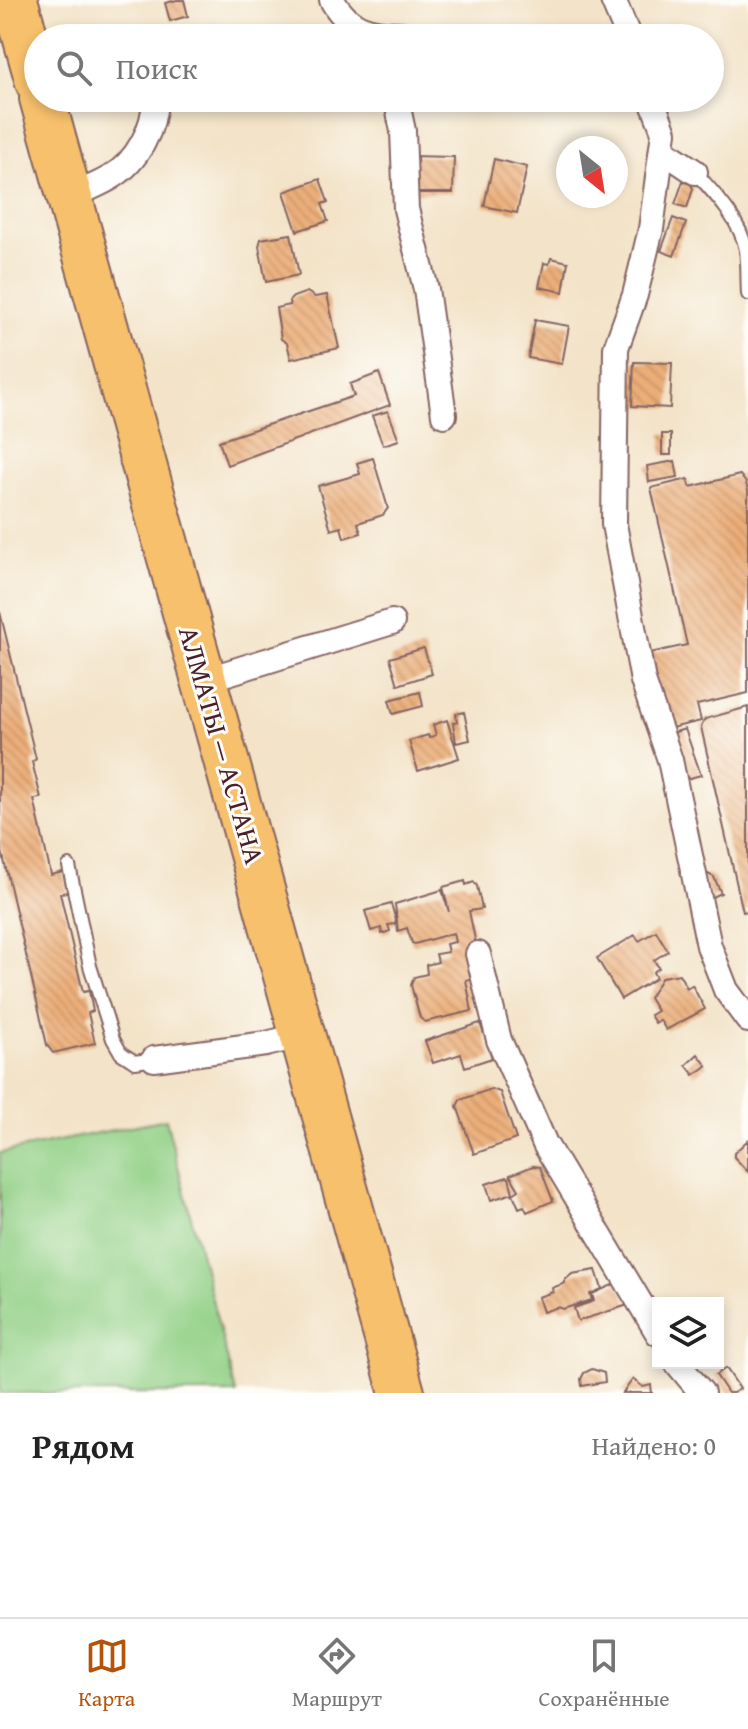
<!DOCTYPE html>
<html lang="ru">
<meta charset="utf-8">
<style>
:root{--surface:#fff;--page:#f6f6f6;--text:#222;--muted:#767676;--line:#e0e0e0;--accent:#b45309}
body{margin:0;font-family:"Gentium Book Plus",serif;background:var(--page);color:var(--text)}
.controls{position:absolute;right:24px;bottom:24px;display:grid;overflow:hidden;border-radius:0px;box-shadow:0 4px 12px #0003}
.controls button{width:72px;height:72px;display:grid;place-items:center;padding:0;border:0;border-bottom:2px solid var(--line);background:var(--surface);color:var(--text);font:40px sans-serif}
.compass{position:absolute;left:556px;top:136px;width:72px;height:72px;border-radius:50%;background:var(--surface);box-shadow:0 4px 12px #0003;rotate:150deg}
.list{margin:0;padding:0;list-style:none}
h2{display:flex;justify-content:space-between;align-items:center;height:104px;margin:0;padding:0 32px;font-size:34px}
h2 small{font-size:26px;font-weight:400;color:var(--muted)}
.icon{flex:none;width:44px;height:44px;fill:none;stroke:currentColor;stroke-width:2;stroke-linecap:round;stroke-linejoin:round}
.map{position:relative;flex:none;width:748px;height:1393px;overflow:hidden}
.search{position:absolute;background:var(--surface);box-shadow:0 4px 12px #0003;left:24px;right:24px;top:24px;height:88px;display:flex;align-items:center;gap:20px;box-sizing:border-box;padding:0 28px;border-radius:44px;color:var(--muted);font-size:30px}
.sheet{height:224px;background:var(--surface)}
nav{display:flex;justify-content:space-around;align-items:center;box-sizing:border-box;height:112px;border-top:2px solid var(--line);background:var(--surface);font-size:22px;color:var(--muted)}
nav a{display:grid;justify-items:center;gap:4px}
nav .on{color:var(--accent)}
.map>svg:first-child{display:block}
</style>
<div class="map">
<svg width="748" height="1393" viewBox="0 0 748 1393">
<defs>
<pattern id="building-back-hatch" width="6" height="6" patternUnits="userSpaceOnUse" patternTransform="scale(2)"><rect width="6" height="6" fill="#ebae79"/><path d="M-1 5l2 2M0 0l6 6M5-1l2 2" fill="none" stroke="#cb9569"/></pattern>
</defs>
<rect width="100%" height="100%" fill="#fdfcf7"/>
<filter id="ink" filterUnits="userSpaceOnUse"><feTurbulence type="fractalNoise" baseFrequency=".0125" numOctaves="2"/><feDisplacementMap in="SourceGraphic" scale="16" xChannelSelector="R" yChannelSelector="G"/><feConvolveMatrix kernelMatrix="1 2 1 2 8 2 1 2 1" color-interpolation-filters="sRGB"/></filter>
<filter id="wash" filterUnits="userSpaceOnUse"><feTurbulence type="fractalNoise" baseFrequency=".006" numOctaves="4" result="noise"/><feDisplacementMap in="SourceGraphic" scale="32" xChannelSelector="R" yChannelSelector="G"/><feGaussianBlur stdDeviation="1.8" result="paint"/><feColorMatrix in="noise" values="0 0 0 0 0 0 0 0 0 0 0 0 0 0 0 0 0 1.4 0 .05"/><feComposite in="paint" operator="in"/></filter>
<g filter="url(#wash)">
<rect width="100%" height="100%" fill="#f3e3c8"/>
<path fill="#92d086" stroke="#6e7858" stroke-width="2" d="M166,1119L236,1393H0V1153Z"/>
<g id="blocks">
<path fill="url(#building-back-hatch)" d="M177,0H184L188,16L170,21L165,3Z
M410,156L454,157L453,193H409Z
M494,159L527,167L517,213L484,206Z
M320,179L328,202L322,204L328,221L297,231L284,192Z
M683,181L691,184L693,189L687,208L675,204Z
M673,218L686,223L674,256L661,251Z
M291,234L299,275L266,282L259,246L261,239Z
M551,258L568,262L563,292L539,287L544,263L549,264Z
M307,292L315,297L327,295L339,348L291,359L287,343L281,339L276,308L290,305L289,301L293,297Z
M535,320L569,326L562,364L528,358Z
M634,362L672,363L670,408L632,406Z
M379,373L390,405L227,465L219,441L354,396L350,384Z
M388,411L399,440L383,445L372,416Z
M662,434H671V455H662Z
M373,458L388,508L383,515L358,523L361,533L344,538L341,527L331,530L318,486L360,474L357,463Z
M675,461L678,477L649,482L647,466Z
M740,475L746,483L748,491V693L697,705L701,721L667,729L650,653L687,645L651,488L688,479L690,487Z
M0,612L36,759L32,762L41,798L34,799L51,875L63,872L68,892L60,893L83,992L89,991L93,1011L88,1013L95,1043L53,1053L47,1045L0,843Z
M424,648L432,674L398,685L390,658Z
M420,692L423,706L393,714L389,700Z
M748,707V911L743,912L701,727L705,719Z
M464,712L470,740L456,743L453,723L457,722L456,714Z
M447,720L459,758L418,771L409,741L428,735L429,738L436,735L433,725Z
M685,729L701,775L686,779L672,733Z
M708,874L714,877L721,893L711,898L703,879Z
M465,881L466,885L474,882L477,886L482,909L469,911L477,949L475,978L466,980L472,1011L425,1022L420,1018L411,985L414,977L427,974L426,965L438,962L436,954L448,952L446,944L455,942L453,933L415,944L412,943L407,928L398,931L395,904L442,890L449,912L443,887Z
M391,904L396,920L395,924L388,925L390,931L382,934L381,928L371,931L365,911Z
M656,931L668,951L654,960L659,968L653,972L656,978L621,999L597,958L635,935L639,941Z
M679,974L687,988L692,985L705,1009L666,1030L660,1020L655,1023L650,1015L657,1011L649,998L662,977Z
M480,1023L492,1058L465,1067L461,1054L433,1063L425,1041Z
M698,1054L707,1066L694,1075L686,1065Z
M491,1089L500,1092L516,1139L474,1154L457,1106L460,1100Z
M748,1140V1172L734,1157V1153Z
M533,1166L540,1167L553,1201L527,1212L524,1206L519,1208L513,1194L519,1190L510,1175Z
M507,1177L509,1178L513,1193L491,1200L486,1184Z
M596,1270L602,1289L590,1294L592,1300L563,1309L558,1307L543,1312L538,1297L553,1292L552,1288L565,1283V1280L572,1274Z
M619,1282L628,1305L578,1321L574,1308L594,1301L592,1294Z
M726,1368L740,1389L733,1393H728L716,1375Z
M592,1369L604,1373L605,1382L582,1386L581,1379L584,1373Z
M633,1379L643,1387L651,1385L652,1393H623Z"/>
</g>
</g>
<g filter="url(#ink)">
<use href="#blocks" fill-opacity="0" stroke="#856462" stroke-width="2"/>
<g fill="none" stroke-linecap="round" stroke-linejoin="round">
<defs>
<path id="lane" d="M695,172C714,193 741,221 746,250C748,264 747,280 748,294
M69,866L90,966L113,1039L121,1053L135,1062L154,1059"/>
<path id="street" d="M332,0C348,29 370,34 401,34
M613,0L629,38
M396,98L403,131L406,209L426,289L444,415
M651,98L664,132L651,229L635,295L616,348L614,524L643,681L670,760L709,946L726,990L748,1020
M662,150L695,172
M70,197C83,191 98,185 110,178C137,162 155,128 155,98
M205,680L392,622
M478,954L499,1040L545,1144L658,1333
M154,1059L266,1044L303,1035
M677,1363L702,1393"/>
<path id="highway" d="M15,0L38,82
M42,98L402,1393"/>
</defs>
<use href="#lane" stroke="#856462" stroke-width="16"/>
<use href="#street" stroke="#856462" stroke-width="28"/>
<use href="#highway" stroke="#856462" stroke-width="48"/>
<use href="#lane" stroke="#fff" stroke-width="12"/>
<use href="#street" stroke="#fff" stroke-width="24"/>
<use href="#highway" stroke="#f7c06c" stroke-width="44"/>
</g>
</g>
<g text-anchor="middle" stroke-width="6" stroke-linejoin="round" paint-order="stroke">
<g font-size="28" fill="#4a1f2b" stroke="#fdfcf7">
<text transform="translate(222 745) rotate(74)" y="10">АЛМАТЫ — АСТАНА</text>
</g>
</g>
</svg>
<div class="controls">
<button><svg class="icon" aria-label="layers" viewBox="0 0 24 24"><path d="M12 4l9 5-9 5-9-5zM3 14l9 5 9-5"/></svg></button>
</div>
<svg class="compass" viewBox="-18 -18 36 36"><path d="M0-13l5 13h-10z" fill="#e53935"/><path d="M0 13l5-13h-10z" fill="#767676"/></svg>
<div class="search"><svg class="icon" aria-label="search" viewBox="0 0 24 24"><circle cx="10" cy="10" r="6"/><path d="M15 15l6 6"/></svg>Поиск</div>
</div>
<section class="sheet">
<h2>Рядом<small>Найдено: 0</small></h2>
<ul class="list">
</ul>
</section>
<nav>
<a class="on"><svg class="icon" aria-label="map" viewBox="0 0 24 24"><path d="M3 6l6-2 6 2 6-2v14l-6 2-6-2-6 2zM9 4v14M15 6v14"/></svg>Карта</a>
<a><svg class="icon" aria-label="directions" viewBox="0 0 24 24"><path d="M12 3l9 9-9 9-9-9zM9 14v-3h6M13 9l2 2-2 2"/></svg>Маршрут</a>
<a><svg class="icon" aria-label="saved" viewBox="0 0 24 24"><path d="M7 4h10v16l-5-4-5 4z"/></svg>Сохранённые</a>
</nav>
